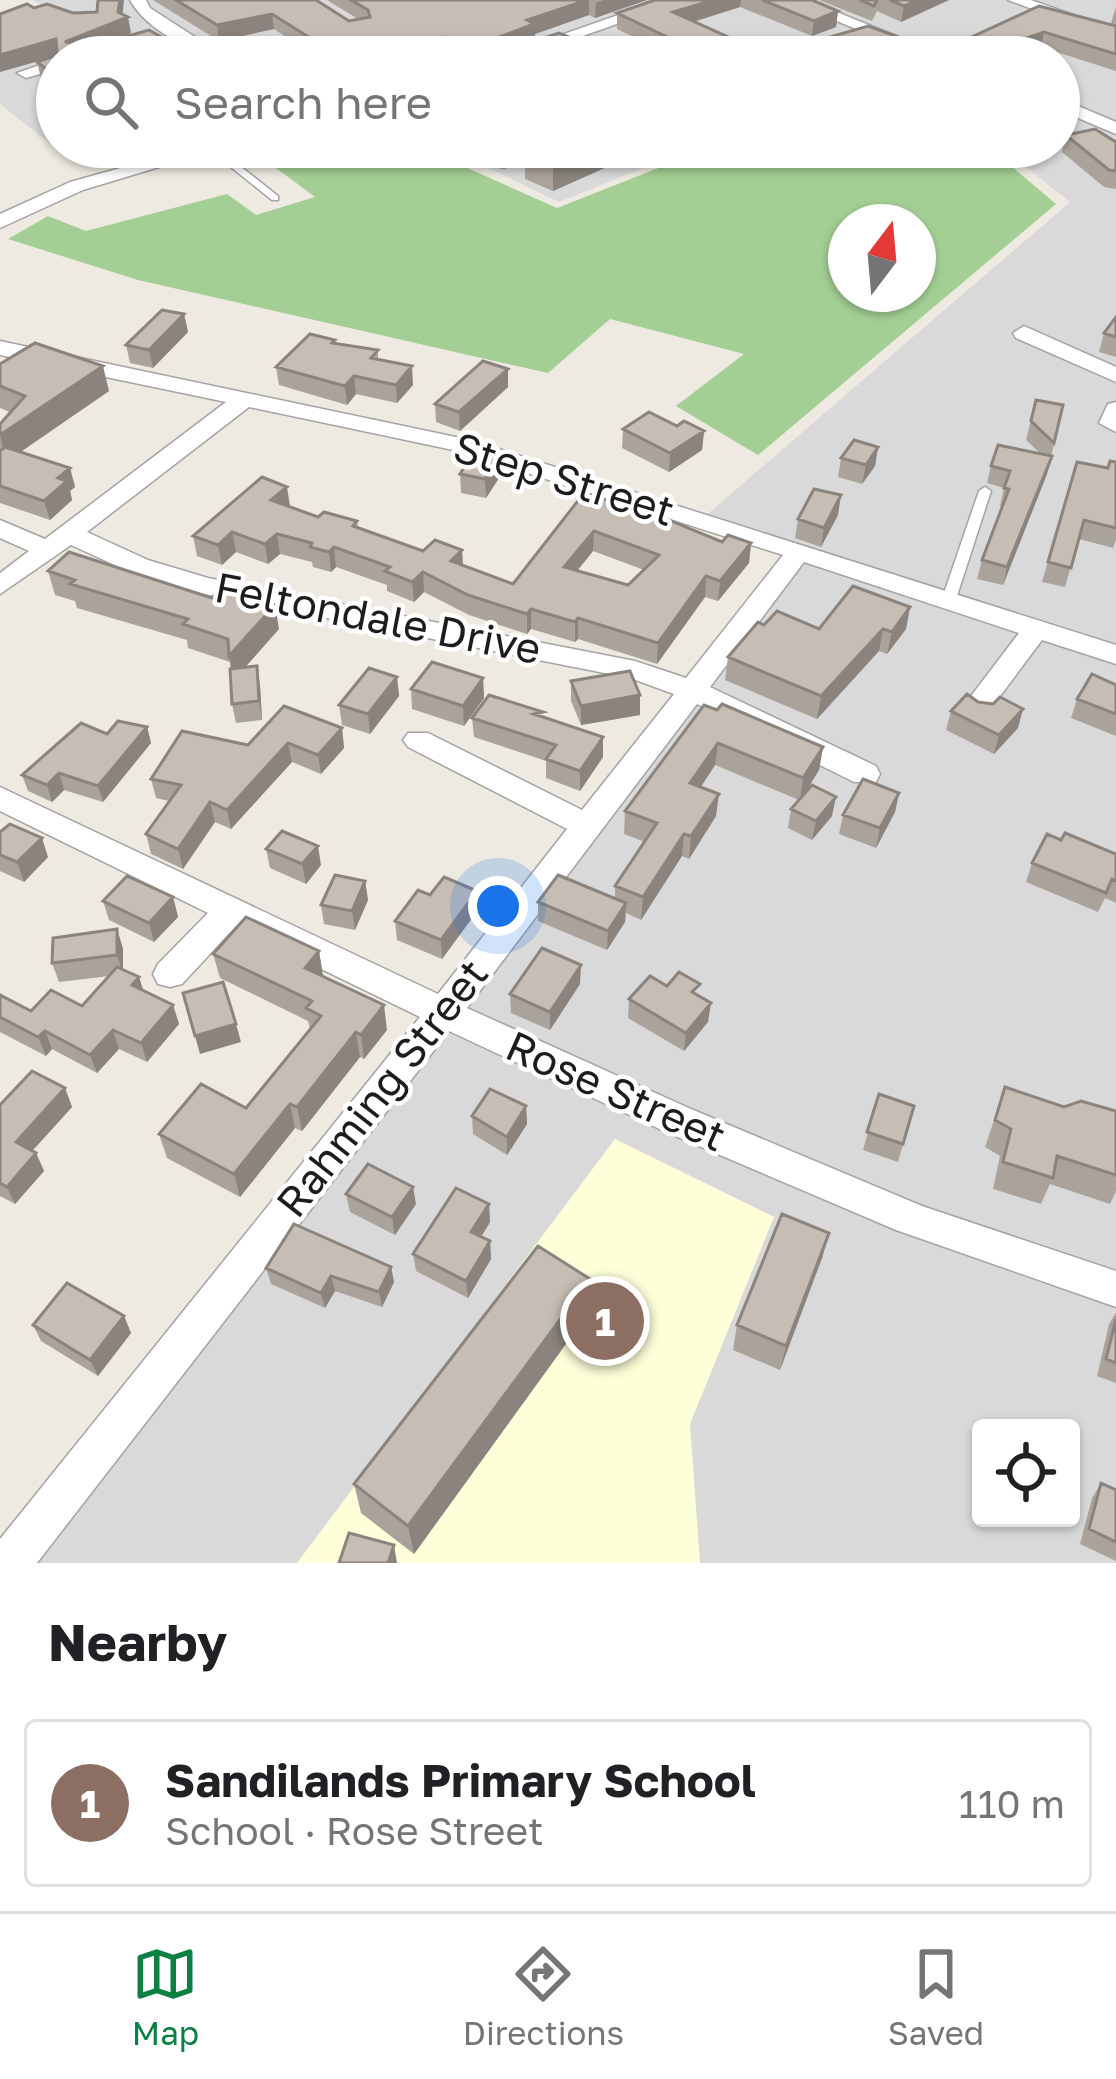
<!DOCTYPE html>
<meta charset="utf-8">
<style>
:root{--surface:#fff;--page:#f6f6f6;--text:#202124;--muted:#757577;--line:#e0e0e0;--accent:#0b8043}
body{margin:0;font-family:"Golos Text",sans-serif;background:var(--page);color:var(--text)}
.controls{position:absolute;right:36px;bottom:36px;display:grid;overflow:hidden;border-radius:12px;box-shadow:0 3px 9px #0004}
.controls button{width:108px;height:108px;display:grid;place-items:center;padding:0;border:0;border-bottom:3px solid var(--line);background:var(--surface);color:var(--text);font:60px sans-serif}
.compass{position:absolute;left:828px;top:204px;width:108px;height:108px;border-radius:50%;background:var(--surface);box-shadow:0 3px 9px #0004;rotate:16deg}
.you{position:absolute;left:498px;top:906px;width:42px;height:42px;margin:-30px;border:9px solid #fff;border-radius:50%;background:#1a73e8;box-shadow:0 0 0 18px #1a73e833}
.badge{display:grid;place-items:center;width:78px;height:78px;border-radius:50%;background:var(--accent);color:#fff;font-size:39px;font-weight:700}
.pin{position:absolute;translate:-50% -50%;border:6px solid #fff;box-shadow:0 3px 12px #0006}
.list{margin:0;padding:0;list-style:none}
h2{display:flex;justify-content:space-between;align-items:center;height:156px;margin:0;padding:0 48px;font-size:51px}
h2 small{font-size:39px;font-weight:400;color:var(--muted)}
.list li{display:grid;grid-template-columns:78px 1fr auto;gap:36px;align-items:center;box-sizing:border-box;height:168px;margin:0 24px 24px;padding:0 24px;border:3px solid var(--line);border-radius:12px}
.list b{display:block;font-size:45px;white-space:nowrap}
.list p{margin:0;font-size:39px;white-space:nowrap;color:var(--muted)}
.list em{font-size:39px;font-style:normal;color:var(--muted)}
.icon{flex:none;width:66px;height:66px;fill:none;stroke:currentColor;stroke-width:2;stroke-linecap:round;stroke-linejoin:round}
.map{position:relative;flex:none;width:1116px;height:1563px;overflow:hidden}
.search{position:absolute;background:var(--surface);box-shadow:0 3px 9px #0004;left:36px;right:36px;top:36px;height:132px;display:flex;align-items:center;gap:30px;box-sizing:border-box;padding:0 42px;border-radius:66px;color:var(--muted);font-size:45px}
.sheet{height:348px;background:var(--surface)}
nav{display:flex;justify-content:space-around;align-items:center;box-sizing:border-box;height:168px;border-top:3px solid var(--line);background:var(--surface);font-size:33px;color:var(--muted)}
nav a{display:grid;justify-items:center;gap:6px}
nav .on{color:var(--accent)}
.map>svg:first-child{display:block}
</style>
<div class="map">
<svg width="1116" height="1563" viewBox="0 0 1116 1563">
<rect width="100%" height="100%" fill="#eeeae1"/>
<path fill="#dad9d9" fill-rule="evenodd" d="M33,0H1116V1563H0V1539L793,548L704,517L1070,202L1013,157L992,147H1059V57H57V147H85L63,154L0,104V51L77,28ZM981,1428H1071V1518H981Z
M444,147H696L559,202Z"/>
<path fill="#fdffd9" d="M615,1139L774,1217L690,1424L700,1563H297Z"/>
<path fill="#a3cf94" fill-rule="evenodd" d="M339,147H420L557,208L712,147H977L1004,160L1056,204L758,455L676,406L744,354L610,319L548,373L138,280L8,239L48,216L86,231L227,194L256,215L315,197L276,168ZM846,222H918V294H846Z"/>
<g fill="none" stroke-linecap="round" stroke-linejoin="round">
<defs>
<path id="lane" d="M216,147L278,196V200H272L207,148Z
M985,487L991,491L955,602L948,606L943,605L941,602L979,491Z"/>
<path id="street" d="M130,0H146L150,8L226,57C195,57 145,28 130,0Z
M661,0H685L523,57H498Z
M785,0H807L948,57H925Z
M1008,0H1031L1116,30V40Z
M57,59V69L26,78L17,73Z
M1059,98L1116,122V134L1059,110Z
M196,147H225L83,190L0,228V214L70,182Z
M525,147H551L504,168L488,164Z
M1024,326L1116,367V382L1016,338L1013,333Z
M0,341L470,440L1116,645V664L1042,640L986,715L976,718L962,708L1019,633L804,562L710,687L876,766L880,774L876,782H854L697,704L467,1008L691,1109L922,1206L1116,1271V1307L896,1230L666,1132L449,1031L37,1563H0V1539L420,1017L235,927L182,984L170,987L158,984L153,974L158,964L208,913L0,811V787L438,994L567,829L408,747L403,740L408,733H428L582,810L674,694L630,678L204,594L130,572L71,545L0,594V573L29,551L0,538V520L45,539L226,402L0,355ZM249,407L458,451L783,555L686,678L635,661L208,578L148,560L87,532Z
M1116,402V432L1099,423L1108,404Z"/>
</defs>
<use href="#lane" stroke="#a3a3a3" stroke-width="3"/>
<use href="#street" stroke="#a3a3a3" stroke-width="3"/>
<use href="#lane" fill="#fff" fill-rule="evenodd"/>
<use href="#street" fill="#fff" fill-rule="evenodd"/>
</g>
<path fill="#aaa39b" fill-rule="evenodd" d="M153,0H316L349,21L358,19L327,0H647L595,18L589,15L535,34V39L519,45L586,57H454L447,53L434,57H328L325,55L316,57L274,29L219,41Z
M655,0H812L838,11L836,27L812,36L740,7L694,22L768,55L916,57H675L617,29V13Z
M819,0H949L901,22L877,11L872,21Z
M1116,7V26L1111,23Z
M34,8L73,13L123,14L131,33L111,41L170,56L57,57V91L41,78L37,62L45,60Z
M1116,26V71L1041,47L1013,57H984L971,52L974,36Z
M1066,135L1116,142V189L1104,187L1062,152Z
M141,147L143,154L116,162L97,148Z
M541,147H609V166L553,191L525,179V154Z
M184,314L188,332L153,368L130,363L126,345Z
M1116,317V357L1099,352L1104,333Z
M336,344L378,350V359L413,385L397,403L356,394L347,405L279,385L276,367Z
M0,364L109,391L20,452L70,468L75,487L70,491L72,500L50,520L0,503V424L10,412L0,408Z
M508,369V387L460,431L436,422L435,404Z
M1036,400L1063,405L1047,474L1003,585L977,579L982,560L1002,506H1000L1004,488L987,483L991,466L1041,454L1026,440Z
M677,426L704,431L702,450L669,472L622,448L623,429Z
M878,447L875,466L862,484L838,477L841,458Z
M1077,462L1108,468L1116,462V540L1113,548L1079,539L1065,587L1042,582Z
M460,474L501,475L486,498L461,493Z
M584,493L722,542L751,543L749,563L718,601L705,597L657,664L578,639L575,642L531,629L527,634L469,615L424,592L414,602L387,591V585L336,567L331,572L313,567L312,562L280,554L268,564L236,552L222,565L197,556L193,536L289,507L318,517L357,521L358,528L423,551L462,550L463,566L513,584ZM593,551L644,570L628,585L577,571Z
M838,515L821,547L795,538L798,519Z
M48,571L279,629L245,667L260,685L262,720L236,723L232,704L230,662L188,648L187,640L77,608L75,601L55,595Z
M910,607L906,629L887,654L879,651L817,719L725,680L728,657L764,625L819,629Z
M397,677L399,696L370,734L342,725L339,705Z
M483,678L484,698L464,726L412,709L411,689Z
M571,681L640,715L581,725L571,701Z
M1116,685V736L1071,718L1077,699Z
M704,705L823,747L819,770L805,793L832,816L812,840L788,828L791,809L799,800L715,765L701,787L716,816L689,859L682,856L641,920L626,913L625,922L607,950L538,921V902L615,898V886L645,842L624,834L625,811Z
M951,711L1018,728L994,754L946,730Z
M543,717L603,737V757L580,791L546,778V761L474,737L472,718Z
M147,727L151,743L103,802L64,790L52,802L28,791L22,775L107,734Z
M342,728L344,748L321,774L292,762L231,829L215,822L183,869L151,854L146,834L169,801L156,798L151,779L248,745Z
M899,793L895,812L876,848L839,834L843,815Z
M0,832L48,857L24,882L0,871Z
M1061,840L1116,854V903L1105,898L1098,912L1026,882L1032,863Z
M266,849L321,865L306,884L270,868Z
M365,881L368,900L355,930L324,924L321,905Z
M430,895L478,910L442,959L397,940L395,921Z
M173,897L178,917L154,942L109,920L103,901Z
M117,929L123,949V970L139,977L143,991L173,1005L179,1024L147,1062L119,1049L97,1073L52,1049L46,1056L0,1032V995L31,1011L82,1006L110,976L59,982L52,963Z
M319,951L323,976L387,1030L364,1059L360,1057L302,1131L295,1128L240,1197L167,1158L159,1134L246,1108L310,1029L308,1021L220,978L213,954Z
M580,984L550,1030L511,1013L510,994Z
M667,986L698,996L708,1022L684,1051L628,1018L629,999Z
M1005,1087L1064,1107L1116,1111V1191L1110,1204L1050,1184L1041,1204L993,1189L1000,1156L985,1147Z
M65,1088L72,1107L32,1151L36,1153L44,1171L15,1204L0,1196V1105Z
M879,1094L914,1106L898,1162L863,1150Z
M526,1106L527,1124L507,1155L473,1134L472,1116Z
M346,1194L416,1204L395,1235L350,1212Z
M489,1204L490,1222L481,1237L490,1241L491,1259L468,1298L416,1271L413,1254Z
M829,1233L822,1258L780,1370L733,1350L737,1325Z
M391,1267L394,1282L382,1307L335,1291L325,1308L271,1284L266,1268Z
M589,1312L414,1554L361,1513L354,1484Z
M1116,1312V1383L1097,1376L1109,1324Z
M124,1316L131,1333L98,1376L41,1341L33,1325Z
M1101,1483L1116,1490V1561L1080,1544L1092,1498Z"/>
<path fill="#8b847e" d="M120,0H124L122,19L128,17L131,33L70,57L65,42L118,12Z
M589,0V15L535,34V39L494,55V39L527,20Z
M603,0H647L595,18L596,3Z
M714,0H741L740,7L672,28L673,12Z
M917,0H949L901,22L904,6Z
M838,11L836,27L812,36L814,21Z
M272,14L274,29L219,41L217,25Z
M1044,32L1041,47L1013,57H999L1000,47Z
M446,37L447,53L434,57H384Z
M56,39L60,55L0,72V55Z
M323,39L325,55L317,57L315,41Z
M167,40L170,56L138,57L140,48Z
M586,44V57H548Z
M918,44L916,57H870Z
M113,147H141L143,154L116,162Z
M595,147H609V166L553,191V166Z
M184,314L188,332L153,368L149,350Z
M103,366L109,391L6,462L0,435Z
M412,366L413,385L397,403L396,385Z
M508,369V387L460,431L459,412Z
M354,376L356,394L347,405L345,386Z
M704,431L702,450L669,472L670,453Z
M878,447L875,466L862,484L866,465Z
M500,456L501,475L486,498L485,479Z
M1052,456L1047,474L1003,585L1007,567Z
M70,468L75,487L70,491L72,500L50,520L44,501L58,478Z
M287,487L290,506L271,500Z
M841,495L838,515L821,547L824,528Z
M594,531L593,551L564,587V567Z
M232,532L236,552L222,565L218,545Z
M277,534L280,554L268,564L265,544Z
M751,543L749,563L718,601L720,581Z
M334,547L336,567L331,572L329,552Z
M462,550L463,570L451,561Z
M423,572L424,592L414,602L412,582Z
M706,576L705,597L657,664L658,643Z
M275,605L279,629L234,680L229,656Z
M910,607L906,629L887,654L892,632Z
M531,609V629L527,634V614Z
M578,618V639L575,642V622Z
M883,629L879,651L817,719L821,696Z
M257,666L260,685L262,720L259,701Z
M397,677L399,696L370,734L368,714Z
M483,678L484,698L464,726L463,706Z
M640,695V715L581,725V706Z
M1023,709L1018,728L994,754L999,735Z
M147,727L151,743L103,802L98,786Z
M342,728L344,748L321,774L318,755Z
M603,737V757L580,791V771Z
M288,743L292,762L231,829L227,810Z
M718,743L715,765L688,806L690,783Z
M823,747L819,770L800,801L803,778Z
M59,773L64,790L52,802L47,785Z
M899,793L895,812L876,848L880,828Z
M719,794L716,816L689,859L691,836Z
M836,797L832,816L812,840L816,821Z
M210,802L215,822L183,869L178,849Z
M684,834L682,856L641,920L643,897Z
M42,838L48,857L24,882L17,862Z
M318,846L321,865L306,884L302,864Z
M365,881L368,900L355,930L352,911Z
M477,891L478,910L442,959L441,940Z
M173,897L178,917L154,942L149,923Z
M626,903L625,922L607,950L608,931Z
M117,929L123,949V974L117,955Z
M319,951L323,976L305,968Z
M581,965L580,984L550,1030V1012Z
M139,977L145,996L132,985Z
M711,1003L708,1022L684,1051L686,1033Z
M173,1005L179,1024L147,1062L141,1043Z
M384,1005L387,1030L364,1059L361,1035Z
M236,1024L241,1042L200,1054L195,1036Z
M113,1030L119,1049L97,1073L90,1055Z
M45,1031L52,1049L46,1056L38,1037Z
M356,1032L360,1057L302,1131L297,1107Z
M65,1088L72,1107L24,1160L16,1142Z
M290,1104L295,1128L240,1197L234,1174Z
M526,1106L527,1124L507,1155V1137Z
M36,1153L44,1171L15,1204L7,1187Z
M413,1187L416,1204L395,1235L392,1217Z
M489,1204L490,1222L473,1250L471,1232Z
M829,1233L822,1258L780,1370L786,1346Z
M490,1241L491,1259L468,1298L466,1281Z
M391,1267L394,1282L382,1307L379,1292Z
M331,1276L335,1291L325,1308L321,1293Z
M590,1279L589,1312L414,1554L408,1526Z
M124,1316L131,1333L98,1376L90,1360Z
M394,1545L397,1563H388Z"/>
<path fill="#c6bdb4" stroke="#8b847e" stroke-width="3" fill-rule="evenodd" d="M98,0H120L118,12L128,17L65,42L96,45L149,30L167,40L140,48L149,54L138,57H57V77L37,62L57,55L56,39L0,55V14L27,4L34,8L47,4L73,13L97,12Z
M176,0H316L349,21L370,17L368,10L351,0H587L527,20L534,24L494,39L498,45H523L559,33L586,44L548,57H484L446,37L384,57H355L323,39L315,41L272,14L217,25Z
M655,0H714L673,12L768,55L868,26L918,44L870,57H709L617,13Z
M762,0H812L838,11L814,21Z
M860,0H877L874,6Z
M890,0H917L904,6Z
M1039,6L1116,26V54L1044,32L1000,47L974,36Z
M1095,129L1116,142V171L1109,170L1066,135Z
M541,147H595L553,166L525,154Z
M162,310L184,314L149,350L126,345Z
M1116,317V337L1104,333Z
M310,334L335,340L332,343L378,350L371,358L412,366L396,385L354,376L345,386L276,367Z
M35,343L103,366L0,435V424L25,396L0,386V364Z
M483,361L508,369L459,412L435,404Z
M1036,400L1063,405L1054,443L1031,421Z
M649,412L677,426L684,421L704,431L670,453L623,429Z
M854,440L878,447L866,465L841,458Z
M998,445L1052,456L1007,567L982,560L1009,489L1004,488L1010,471L991,466Z
M5,447L70,468L58,478L67,481L44,501L0,486V451Z
M475,450L500,456L485,479L460,474Z
M1110,461L1116,462V528L1084,520L1071,568L1048,562L1077,462L1108,468Z
M262,477L287,487L271,500L318,517L324,512L357,521L353,526L423,551L435,540L462,550L451,561L513,584L584,493L610,501L613,497L722,542L728,535L751,543L720,581L706,576L658,643L578,618L575,622L531,609L527,614L468,595L423,572L412,582L385,571L390,567L334,547L329,552L310,547L312,543L277,534L265,544L232,532L218,545L193,536ZM594,531L659,555L628,585L564,567Z
M814,489L841,495L824,528L798,519Z
M69,552L212,598L221,588L275,605L229,656L228,639L183,624L188,619L70,584L75,580L48,571Z
M853,586L910,607L892,632L883,629L821,696L728,657L758,622L764,625L777,611L819,629Z
M432,662L483,678L463,706L411,689Z
M257,666L259,701L232,704L230,669Z
M369,668L397,677L368,714L339,705Z
M630,671L640,695L581,706L571,681Z
M1092,674L1116,685V714L1077,699Z
M967,694L978,702L993,704L1000,697L1023,709L999,735L951,711Z
M489,695L543,712L534,714L603,737L580,771L546,759L556,745L472,718Z
M722,704L823,747L803,778L718,743L690,783L719,794L691,836L684,834L643,897L615,886L657,823L625,811L704,705L717,710Z
M284,706L342,728L318,755L288,743L227,810L210,802L178,849L146,834L181,785L151,779L182,731L248,745Z
M118,721L147,727L98,786L59,773L47,785L22,775L81,723L107,734Z
M863,779L899,793L880,828L843,815Z
M812,785L836,797L816,821L791,809Z
M10,824L42,838L17,862L0,855V832Z
M282,831L318,846L302,864L266,849Z
M1065,833L1116,854V881L1112,879L1106,893L1032,863L1047,834L1061,840Z
M335,875L365,881L352,911L321,905Z
M558,875L626,903L608,931L538,902Z
M127,876L173,897L149,923L103,901Z
M444,877L477,891L441,940L395,921L418,890L430,895Z
M246,917L319,951L305,968L384,1005L361,1035L356,1032L297,1107L290,1104L234,1174L159,1134L201,1084L246,1108L321,1016L306,1008L312,1001L213,954Z
M117,929V955L52,963L53,938Z
M542,948L581,965L550,1012L510,994Z
M117,967L139,977L132,985L173,1005L141,1043L113,1030L90,1055L45,1031L38,1037L0,1017V995L31,1011L51,990L82,1006Z
M679,972L700,984L692,992L711,1003L686,1033L629,999L650,976L667,986Z
M223,982L236,1024L195,1036L183,993Z
M32,1071L65,1088L16,1142L36,1153L7,1187L0,1183V1105Z
M1005,1087L1064,1107L1081,1101L1116,1111V1175L1057,1156L1053,1178L1003,1162L1011,1129L995,1120Z
M490,1089L526,1106L507,1137L472,1116Z
M879,1094L914,1106L903,1144L867,1132Z
M368,1164L413,1187L392,1217L346,1194Z
M456,1188L489,1204L471,1232L490,1241L466,1281L413,1254Z
M782,1214L829,1233L786,1346L737,1325Z
M294,1224L391,1267L379,1292L331,1276L321,1293L266,1268Z
M538,1246L590,1279L408,1526L354,1484Z
M67,1283L124,1316L90,1360L33,1325Z
M1116,1319V1363L1106,1359Z
M1101,1483L1116,1490V1542L1089,1529Z
M349,1533L394,1545L388,1563H339Z"/>
<g text-anchor="middle" stroke-width="9" stroke-linejoin="round" paint-order="stroke">
<g font-size="42" fill="#1c1c1c" stroke="#fff">
<text transform="translate(564 479) rotate(17)" y="15">Step Street</text>
<text transform="translate(378 618) rotate(11)" y="15">Feltondale Drive</text>
<text transform="translate(382 1088) rotate(-52)" y="15">Rahming Street</text>
<text transform="translate(616 1091) rotate(24)" y="15">Rose Street</text>
</g>
</g>
</svg>
<div class="controls">
<button><svg class="icon" aria-label="locate" viewBox="0 0 24 24"><circle cx="12" cy="12" r="6"/><path d="M12 2v4M12 18v4M2 12h4M18 12h4"/></svg></button>
</div>
<svg class="compass" viewBox="-18 -18 36 36"><path d="M0-13l5 13h-10z" fill="#e53935"/><path d="M0 13l5-13h-10z" fill="#757577"/></svg>
<div class="you"></div>
<div class="pin badge" style="left:605px;top:1321px;background:#8d6e63">1</div>
<div class="search"><svg class="icon" aria-label="search" viewBox="0 0 24 24"><circle cx="10" cy="10" r="6"/><path d="M15 15l6 6"/></svg>Search here</div>
</div>
<section class="sheet">
<h2>Nearby<small></small></h2>
<ul class="list">
<li><span class="badge" style="background:#8d6e63">1</span><div><b>Sandilands Primary School</b><p>School · Rose Street</p></div><em>110 m</em></li>
</ul>
</section>
<nav>
<a class="on"><svg class="icon" aria-label="map" viewBox="0 0 24 24"><path d="M3 6l6-2 6 2 6-2v14l-6 2-6-2-6 2zM9 4v14M15 6v14"/></svg>Map</a>
<a><svg class="icon" aria-label="directions" viewBox="0 0 24 24"><path d="M12 3l9 9-9 9-9-9zM9 14v-3h6M13 9l2 2-2 2"/></svg>Directions</a>
<a><svg class="icon" aria-label="saved" viewBox="0 0 24 24"><path d="M7 4h10v16l-5-4-5 4z"/></svg>Saved</a>
</nav>
